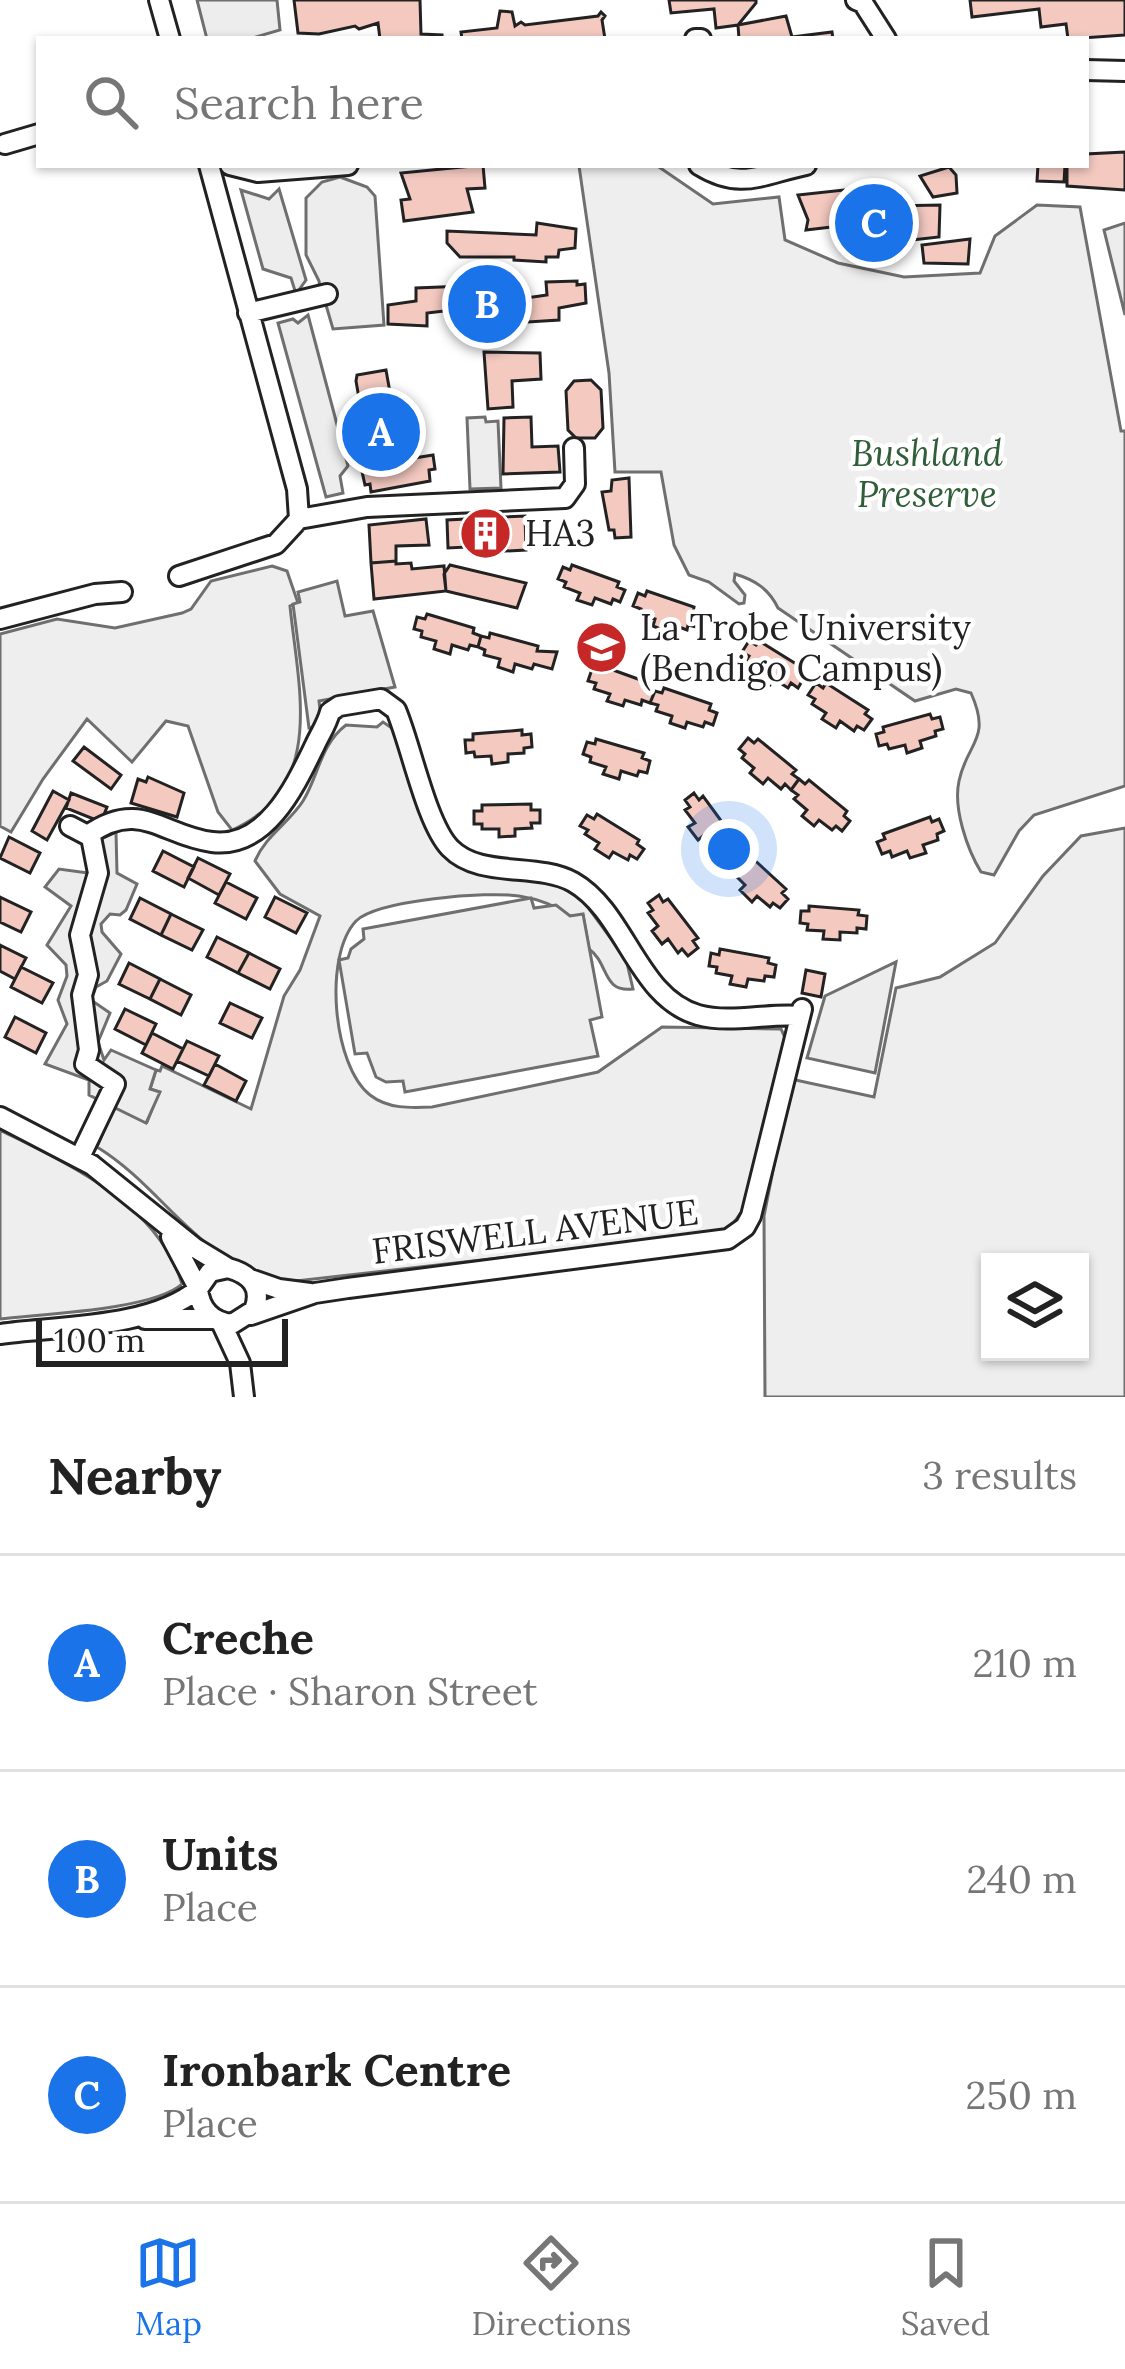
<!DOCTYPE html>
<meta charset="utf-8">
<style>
:root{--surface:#fff;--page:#f6f6f6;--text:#222;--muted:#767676;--line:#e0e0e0;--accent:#1a73e8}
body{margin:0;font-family:Lora,serif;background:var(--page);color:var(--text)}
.controls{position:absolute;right:36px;bottom:36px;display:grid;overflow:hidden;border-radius:0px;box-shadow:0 3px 9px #0004}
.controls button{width:108px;height:108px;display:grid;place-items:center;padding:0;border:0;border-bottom:3px solid var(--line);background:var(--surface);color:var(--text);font:60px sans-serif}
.scale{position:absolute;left:36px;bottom:30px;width:252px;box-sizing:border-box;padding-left:12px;border:6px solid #222;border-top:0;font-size:33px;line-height:42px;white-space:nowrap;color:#222;-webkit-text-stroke:9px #fff;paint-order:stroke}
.you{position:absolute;left:729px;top:849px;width:42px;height:42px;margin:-30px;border:9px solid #fff;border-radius:50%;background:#1a73e8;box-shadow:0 0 0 18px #1a73e833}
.badge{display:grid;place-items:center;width:78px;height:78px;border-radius:50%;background:var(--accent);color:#fff;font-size:39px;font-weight:700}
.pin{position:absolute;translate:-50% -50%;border:6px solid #fff;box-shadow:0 3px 12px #0006}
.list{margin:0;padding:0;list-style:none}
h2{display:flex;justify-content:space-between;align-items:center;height:156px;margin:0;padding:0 48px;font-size:51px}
h2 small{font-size:39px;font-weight:400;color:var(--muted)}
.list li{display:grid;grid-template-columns:78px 1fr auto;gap:36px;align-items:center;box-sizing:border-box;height:216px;padding:0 48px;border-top:3px solid var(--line)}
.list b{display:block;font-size:45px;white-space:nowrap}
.list p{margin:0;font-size:39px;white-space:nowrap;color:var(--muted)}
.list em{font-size:39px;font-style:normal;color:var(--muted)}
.icon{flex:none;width:66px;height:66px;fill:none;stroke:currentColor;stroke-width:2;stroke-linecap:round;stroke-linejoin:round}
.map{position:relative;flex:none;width:1125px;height:1397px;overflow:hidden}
.search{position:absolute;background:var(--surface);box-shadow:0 3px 9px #0004;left:36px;right:36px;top:36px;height:132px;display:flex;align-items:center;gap:30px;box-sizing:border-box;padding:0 42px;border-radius:0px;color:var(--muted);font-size:45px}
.sheet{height:804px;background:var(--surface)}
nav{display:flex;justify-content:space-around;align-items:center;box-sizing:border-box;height:168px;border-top:3px solid var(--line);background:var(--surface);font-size:33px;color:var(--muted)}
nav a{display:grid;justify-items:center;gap:6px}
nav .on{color:var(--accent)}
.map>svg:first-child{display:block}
</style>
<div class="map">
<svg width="1125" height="1397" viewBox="0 0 1125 1397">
<rect width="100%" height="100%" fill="#fff"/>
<path fill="#eee" stroke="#6f6f6f" stroke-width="3" fill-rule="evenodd" d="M656,165L713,204L779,197L785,240L838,263L904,277L980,273L995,236L1037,205L1080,207L1121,431H1125V786L1034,815L1019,831L994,875L981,872C967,849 953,808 959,781C967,742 992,740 971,693L956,689L915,701L778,608C769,589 755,580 735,574L734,581L745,595L744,603L739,604L709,582L689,575L674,545L661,472H615L609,373L579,166Z
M272,566L287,571L298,603L290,606C298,687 327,788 232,830L218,812L188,726L166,721L132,762L87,719L43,779L11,832L0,826V634L57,619L115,628L182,613L191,609L211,581Z
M383,722C430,749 408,825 449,858L561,883L579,895L626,959L633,989C602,993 609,963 589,949L583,915L570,916C555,905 538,899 519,896C489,891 377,900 356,921C323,956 333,1066 370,1095C388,1109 410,1108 432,1107L598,1072L662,1027L781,1029L786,1040L742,1211L730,1228L704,1235L287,1282C195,1263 167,1190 97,1147L114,1107L147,1122L159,1092L150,1089L156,1070L160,1071L162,1066L251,1109L284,996L300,970L320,916L280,894L255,861C266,835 289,823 303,801C319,775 320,745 346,725L377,727Z
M1125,828V1397H765L764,1216L791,1079L874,1097L896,988L940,977L995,943L1043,876L1081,836ZM990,1262H1080V1352H990Z
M0,1130C70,1165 158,1204 182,1284C153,1310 42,1314 0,1319Z"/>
<path fill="#ededed" stroke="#6f6f6f" stroke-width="3" d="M197,0H277L280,30L249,39H207Z
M340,177L367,187L375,196L384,325L333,329L326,305L322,302L319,281L306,255V198L322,182Z
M279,189L306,280L296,294L291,278L263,269L241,190L269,199Z
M1125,223V315L1104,230Z
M308,315L348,466L340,476L343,493L326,497L278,323L293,319L298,323Z
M485,417L486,422L498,421L501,488L470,489L467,418Z
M337,581L345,616L373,611L395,687L319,701L322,726L309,728L293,604L300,602L298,592Z
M116,832L117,873L137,884L126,910L120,915L110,914L101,924L102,932L121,954L107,981L96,987L91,1000L110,1013L98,1042L104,1060L111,1050L156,1070L150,1089L160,1092L146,1123L89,1095V1080L45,1064L67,1024L58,1000L67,976L66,965L47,945L71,906L45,887L59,869L88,873L85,847Z
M531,898L534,908L556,905L570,916L583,914L602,1017L590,1020L598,1056L405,1092L403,1081L386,1082L376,1077L367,1053L355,1054L339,960L348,958L351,949L364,939L363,929Z
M896,962L875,1073L807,1058L825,996Z"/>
<path fill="#f3c9c0" stroke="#222" stroke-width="3" d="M294,0H420L421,34L442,35V39H380L378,23L359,29L355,26L319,34L298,33Z
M669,0H756V3L738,25L716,28L714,9L671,13Z
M970,0H1125V35L1068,39L1066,24L1041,27L1039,9L972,17Z
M500,11L512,12L515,26L521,22L525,25L598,16L601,12L605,16L602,20L605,39H462L461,32L497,28Z
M786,16L792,37L832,32L833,39H739L738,25Z
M1125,152V190L1067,186V165H1086V154Z
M483,165L485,188L467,189L473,212L404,221L401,200L410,199L401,173Z
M1038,165H1065L1064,182L1037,181Z
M949,167L956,175L957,193L933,197L920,176Z
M844,190L890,206L940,205L939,237L903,241L878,258L866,254L875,238L840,226L806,230L808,220L798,195Z
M537,223L576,229L575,248L559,250L558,257H546V262L514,260V257H460L447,243V231L536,235Z
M970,239L968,264L924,263L922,245Z
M577,281V285L585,284L586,303L559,308V320L528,322L527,318L481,323V311L461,312V309L427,313V326L388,324V305L416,301V288L491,285L492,297L512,296V300L547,295L546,282Z
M484,352L540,353L541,379L512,381L513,407L488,409Z
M386,370L402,460L433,455L435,469L429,470L430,481L371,492L370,484L365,485L359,458L369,456L356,381L357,375Z
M591,380L601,390L603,428L595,438H576L568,430L566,391L574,381Z
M531,417L532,447L558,446L560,472L503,474L504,418Z
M629,478L631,537L615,538L614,530H609L602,492L611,491L612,480Z
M525,516L526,550L488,552L487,546L448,548L447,520Z
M426,519L429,545L396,546V561L371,563L369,525Z
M396,561V564L411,563L412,569L444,566L446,591L374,599L371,563Z
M450,565L526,583L517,608L446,591L444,574Z
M572,565L619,582L617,587L625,590L620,602L613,599L611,604L595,598L592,605L577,600L580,593L564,587L566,582L558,579L563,567L570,570Z
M647,591L694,607L693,612L700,615L696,627L688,625L687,630L671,624L668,632L653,626L655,619L640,614L641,609L633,606L638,593L645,596Z
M427,614L474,628L473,633L481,636L478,647L470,645L468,650L452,645L450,654L434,649L436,641L421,637L422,631L414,629L417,617L425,619Z
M490,633L538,646L537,651L557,652L552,669L534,664L532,669L515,664L513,672L498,667L500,659L484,655L485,650L478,647L481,636L489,638Z
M749,641L756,645L759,641L801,667L798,672L805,676L798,688L791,683L788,688L774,679L770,685L756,676L760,670L746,661L749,656L742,652Z
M602,666L649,683L647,688L655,691L650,703L642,700L641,705L625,700L623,706L607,701L610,694L594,689L596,683L588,681L592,669L600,672Z
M816,683L823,688L826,683L868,710L865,714L872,719L864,730L857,726L854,731L840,721L836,728L822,719L826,713L812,704L815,699L808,695Z
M664,688L711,704L709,710L717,713L713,725L705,722L703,727L687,722L685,728L670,723L672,716L656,711L658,705L650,703L655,691L662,693Z
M930,714L932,719L940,717L943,729L935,731L936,736L920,741L922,748L907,753L905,745L889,749L887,744L879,746L876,734L884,732L883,727Z
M522,730V735L531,734L532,747L524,748V753L508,754V762L492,764L491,756L475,757L474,752L466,753L465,740H473V734Z
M748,738L754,743L758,739L796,770L792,774L799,779L791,790L785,784L781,789L768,778L763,784L750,773L754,768L742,758L745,754L739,749Z
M596,739L644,753L642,758L650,761L647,773L639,771L637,776L621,771L619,779L603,774L606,767L590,762L591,757L583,754L587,742L595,744Z
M84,747L121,775L111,789L73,761Z
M148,777L184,793L177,817L131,803L138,779L146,782Z
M799,779L805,784L809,780L847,811L844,816L850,821L842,831L836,826L832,830L819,820L814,826L802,816L807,810L794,799L798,795L791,790Z
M53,791L69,800L47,840L32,831Z
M71,793L107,807L101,822L66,808Z
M694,793L699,800L703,796L733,837L729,840L734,846L723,853L718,847L714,850L703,836L698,840L688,827L695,823L685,810L690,807L685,800Z
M531,804V810H540V823H531L532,828L515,829V836L499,837V829H482V824H474V811H482V805Z
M597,814L639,840L637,844L644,849L637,859L630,855L628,860L613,852L609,858L595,849L599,843L585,834L588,830L580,826L587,815L594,819Z
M930,817L932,822L939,819L944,831L937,834L938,840L923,845L926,853L910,858L907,851L892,857L890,851L882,854L877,842L885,839L883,834Z
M9,837L40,853L30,873L0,858Z
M163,851L194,867L184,887L153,871Z
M739,854L745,859L749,855L786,889L782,893L788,899L780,908L773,903L770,907L757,896L752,902L740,890L745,885L733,873L737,869L731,864Z
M198,858L230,874L219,895L188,878Z
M226,882L257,898L246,919L215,903Z
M659,895L663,902L668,899L698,938L693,941L698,948L688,956L682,949L678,953L668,939L662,944L652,931L658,926L648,913L653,910L648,903Z
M0,897L31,912L21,932L0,922Z
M275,897L307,913L296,933L265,917Z
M140,898L171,914L161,935L130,919Z
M809,906L859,910L858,915L867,916L866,929L857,928V933L840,932V940L823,939L824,931L807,930L808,924L800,923L801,911H809Z
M171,914L203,930L192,950L161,935Z
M217,937L249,953L238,973L207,957Z
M0,945L26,958L15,979L0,971Z
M720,949L769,958L768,963L776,965L774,977L765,976L764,981L748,979L746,987L730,984L732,976L716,973L717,967L709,966L711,953L719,955Z
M249,953L280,969L270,989L238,973Z
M129,963L160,979L150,999L119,984Z
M21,967L53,983L42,1003L11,987Z
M806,970L825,974L821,997L802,993Z
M160,979L191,995L181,1015L150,999Z
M230,1003L262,1018L252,1038L220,1023Z
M125,1009L156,1024L146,1045L115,1029Z
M15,1017L46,1033L36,1053L5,1037Z
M152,1033L183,1049L173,1069L142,1053Z
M187,1041L219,1056L209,1076L177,1061Z
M215,1064L246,1081L236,1101L204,1085Z"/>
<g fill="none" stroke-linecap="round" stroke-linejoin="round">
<defs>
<path id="minor" d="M159,0L170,39
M856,0L863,3L886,39
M695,39H701
M1086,70L1125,71
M5,144L39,134
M209,165L297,489L299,519
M230,165L258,172L348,165
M699,165C741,191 762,174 806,165
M248,313L327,294
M299,519L367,507L565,498L575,484L574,448
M179,576L276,544L299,519
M0,619L95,594L122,592
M70,826L91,837L98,873L80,935L88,975L82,995L89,1050L85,1064L115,1084L80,1157
M88,835C140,798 163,836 212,842C267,849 296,784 315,745C320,734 327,724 330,712L339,706L381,699L396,710C411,745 426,823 450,848C480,879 537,862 573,882C626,912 637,998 698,1015C731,1024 766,1013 800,1016
M0,1117L92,1165L195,1248L228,1268
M171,1237L197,1286
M228,1268C250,1274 263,1287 254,1310L232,1324C211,1322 200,1309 198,1289L210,1272Z
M250,1279L279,1289L310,1293
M251,1315L315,1293L348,1288L728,1239L745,1227L751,1216L802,1009
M145,1319H215
M221,1322L240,1363L244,1397
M0,1334C58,1326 152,1328 198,1289"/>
</defs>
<use href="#minor" stroke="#222" stroke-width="24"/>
<use href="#minor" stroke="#fff" stroke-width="18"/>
</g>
<defs>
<symbol id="building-disc" viewBox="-11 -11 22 22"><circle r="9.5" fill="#c62828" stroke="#fff"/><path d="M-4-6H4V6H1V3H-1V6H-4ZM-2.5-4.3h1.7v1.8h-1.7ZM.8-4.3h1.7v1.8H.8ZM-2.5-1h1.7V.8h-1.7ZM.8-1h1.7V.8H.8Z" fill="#fff"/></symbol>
<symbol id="university-disc" viewBox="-11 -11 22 22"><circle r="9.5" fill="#c62828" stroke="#fff"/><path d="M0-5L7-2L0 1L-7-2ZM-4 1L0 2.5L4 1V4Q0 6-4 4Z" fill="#fff"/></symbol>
</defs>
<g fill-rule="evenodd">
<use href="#building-disc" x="456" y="504" width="59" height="59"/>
<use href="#university-disc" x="572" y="618" width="59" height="59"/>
</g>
<g text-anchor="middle" stroke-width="9" stroke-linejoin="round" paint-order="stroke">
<g font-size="36" font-style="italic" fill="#2f5e38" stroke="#fff">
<text x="927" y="466">Bushland<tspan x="927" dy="41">Preserve</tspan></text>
</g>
<g font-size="36" fill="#222" stroke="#fff" text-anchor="start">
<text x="525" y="546">HA3</text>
<text x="640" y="640">La Trobe University<tspan x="640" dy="41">(Bendigo Campus)</tspan></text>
</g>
<g font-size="36" fill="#222" stroke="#fff">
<text transform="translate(535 1231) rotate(-7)" y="13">FRISWELL AVENUE</text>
</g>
</g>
</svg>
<div class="controls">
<button><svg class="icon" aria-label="layers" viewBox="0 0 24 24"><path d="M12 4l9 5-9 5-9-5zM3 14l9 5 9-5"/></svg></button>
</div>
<div class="scale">100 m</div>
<div class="you"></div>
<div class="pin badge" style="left:381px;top:432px">A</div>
<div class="pin badge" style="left:487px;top:304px">B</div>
<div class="pin badge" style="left:874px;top:223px">C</div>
<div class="search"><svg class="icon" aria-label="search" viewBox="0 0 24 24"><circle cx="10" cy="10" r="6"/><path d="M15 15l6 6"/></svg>Search here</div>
</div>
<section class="sheet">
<h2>Nearby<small>3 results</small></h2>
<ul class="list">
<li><span class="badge">A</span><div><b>Creche</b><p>Place · Sharon Street</p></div><em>210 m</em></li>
<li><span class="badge">B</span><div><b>Units</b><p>Place</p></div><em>240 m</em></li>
<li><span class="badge">C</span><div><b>Ironbark Centre</b><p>Place</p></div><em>250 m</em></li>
</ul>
</section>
<nav>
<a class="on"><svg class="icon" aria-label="map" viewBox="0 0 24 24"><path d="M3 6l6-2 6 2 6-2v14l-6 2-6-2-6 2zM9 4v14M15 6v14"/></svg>Map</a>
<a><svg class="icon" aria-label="directions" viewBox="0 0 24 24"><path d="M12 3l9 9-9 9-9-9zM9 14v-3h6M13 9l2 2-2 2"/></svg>Directions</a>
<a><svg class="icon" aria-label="saved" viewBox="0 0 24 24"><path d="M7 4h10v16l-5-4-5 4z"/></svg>Saved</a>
</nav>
